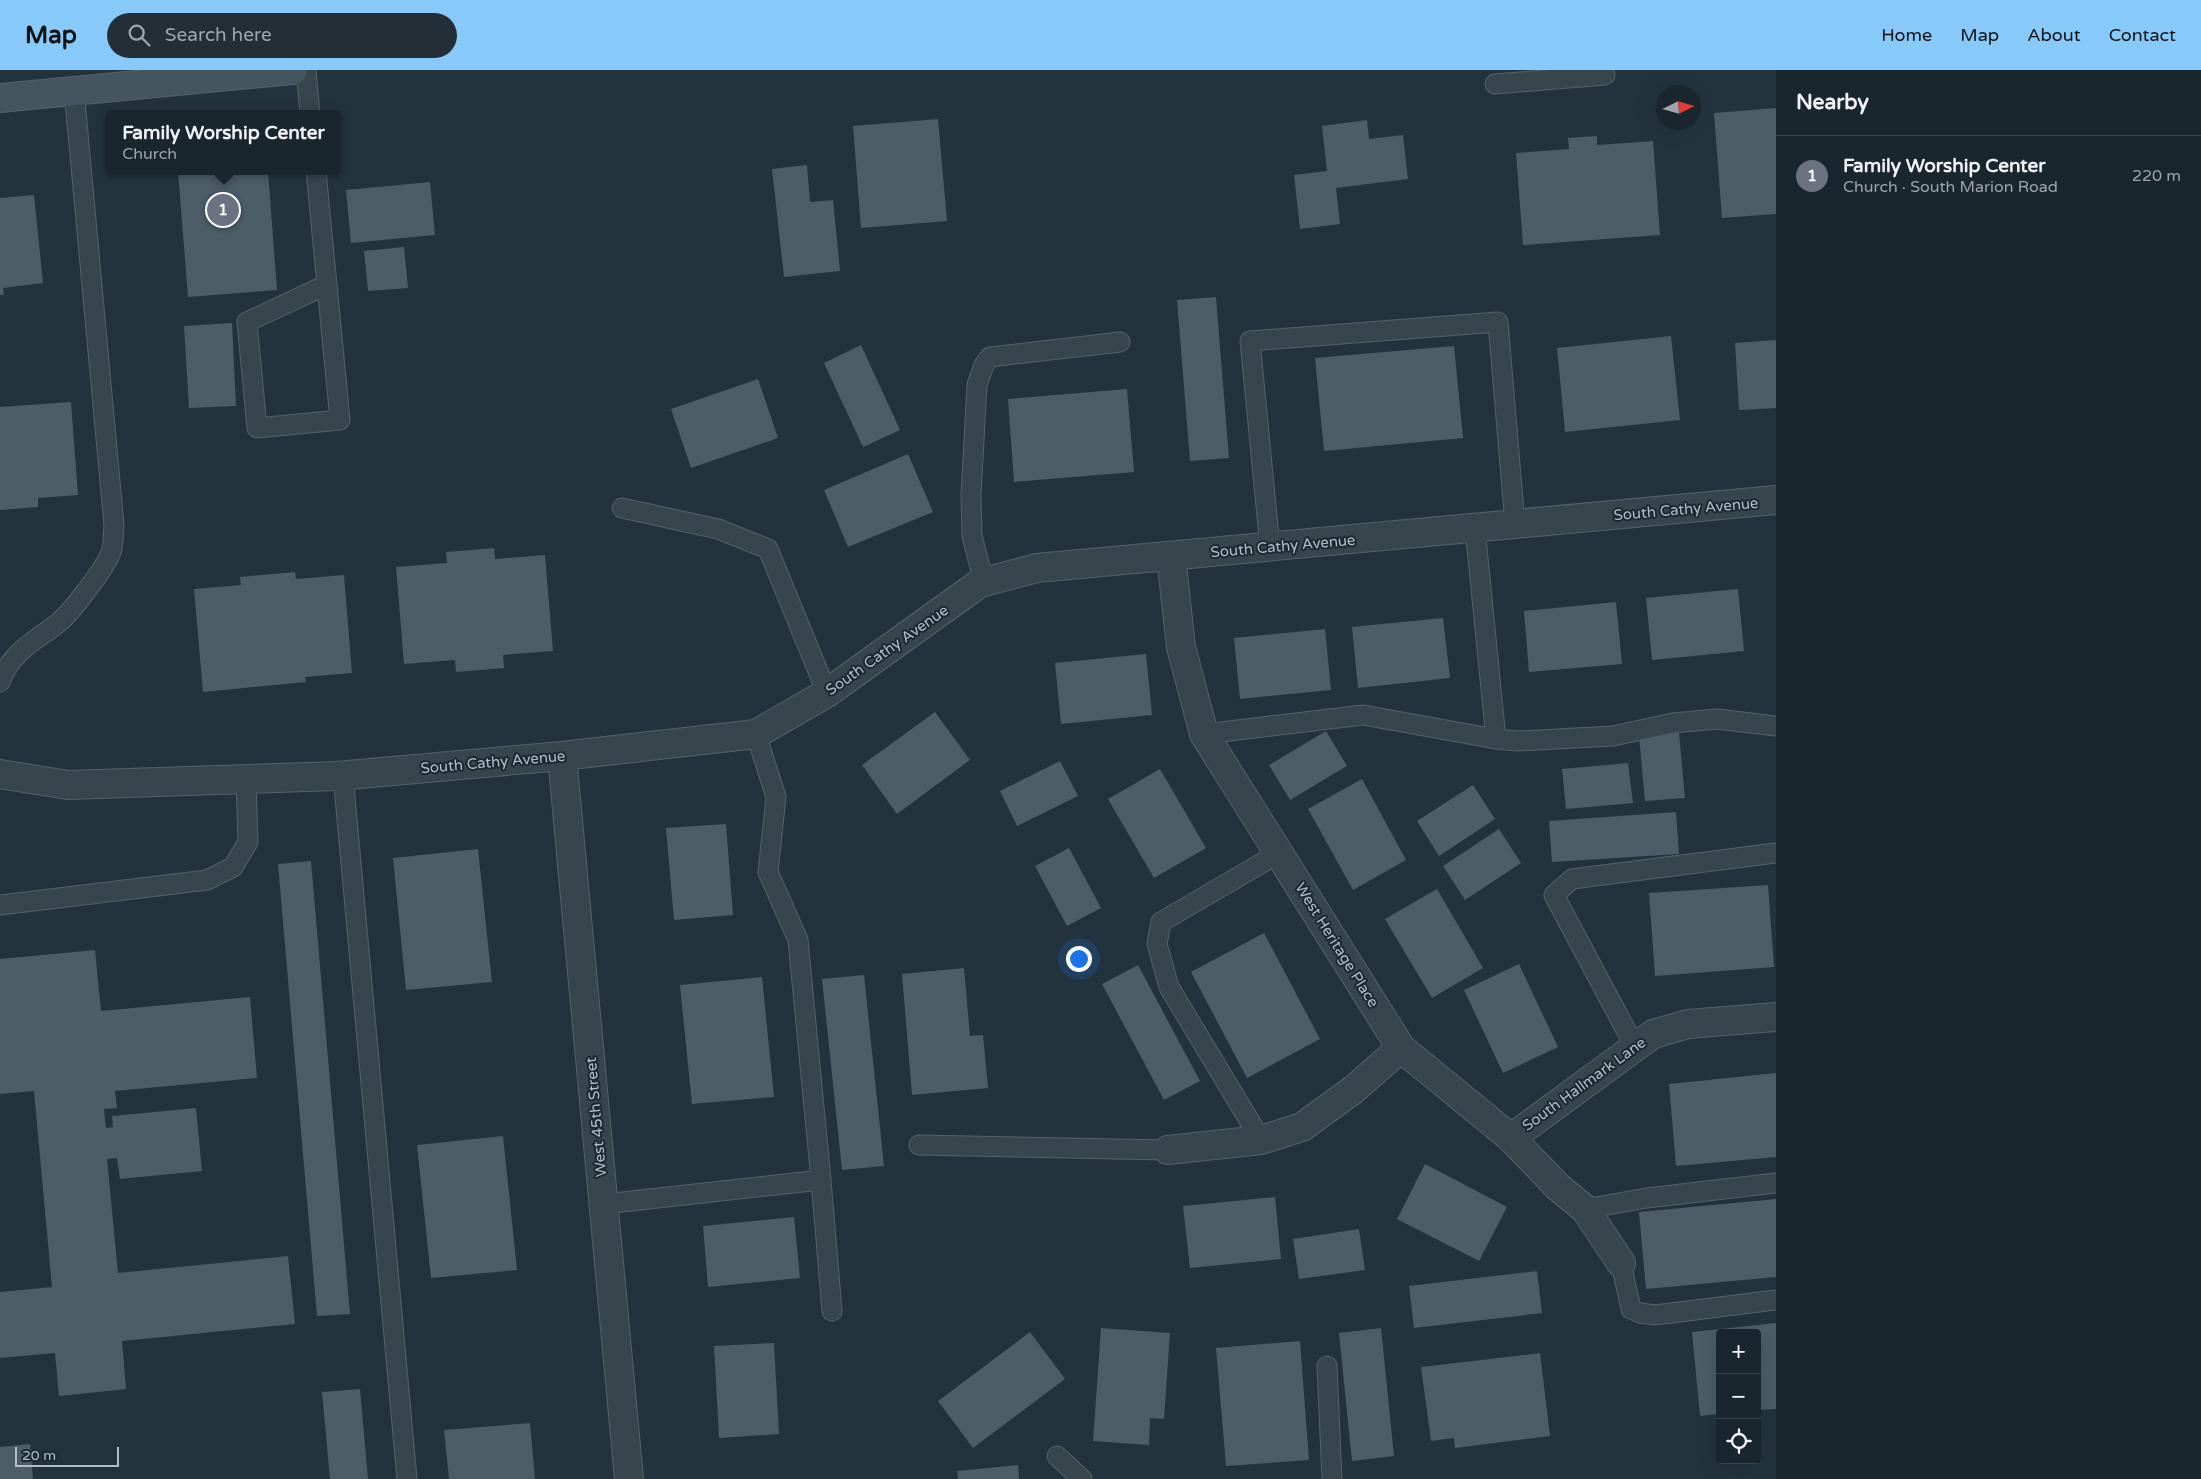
<!DOCTYPE html>
<meta charset="utf-8">
<style>
:root{--surface:#1a262e;--page:#232e36;--text:#f1f3f6;--muted:#9fa5aa;--line:#38434a;--accent:#87caf9}
body{margin:0;font-family:"Varela Round",sans-serif;background:var(--page);color:var(--text)}
.controls{position:absolute;right:15px;bottom:15px;display:grid;overflow:hidden;border-radius:5px;box-shadow:0 5px 20px #0002}
.controls button{width:45px;height:45px;display:grid;place-items:center;padding:0;border:0;border-bottom:1px solid var(--line);background:var(--surface);color:var(--text);font:25px sans-serif}
.compass{position:absolute;left:1656px;top:15px;width:45px;height:45px;border-radius:50%;background:var(--surface);box-shadow:0 5px 20px #0002;rotate:85deg}
.scale{position:absolute;left:15px;bottom:12px;width:104px;box-sizing:border-box;padding-left:5px;border:2px solid #b3bfc8;border-top:0;font-size:14px;line-height:18px;white-space:nowrap;color:#b3bfc8;-webkit-text-stroke:4px #1c2a32;paint-order:stroke}
.you{position:absolute;left:1078px;top:888px;width:18px;height:18px;margin:-12px;border:4px solid #fff;border-radius:50%;background:#1a73e8;box-shadow:0 0 0 8px #1a73e833}
.badge{display:grid;place-items:center;width:32px;height:32px;border-radius:50%;background:var(--accent);color:#fff;font-size:16px;font-weight:700}
.pin{position:absolute;translate:-50% -50%;border:2px solid #fff;box-shadow:0 1px 5px #0006}
.popup{position:absolute;left:106px;top:40px;width:235px;height:65px;box-sizing:border-box;display:grid;place-content:center;border-radius:5px;background:var(--surface);filter:drop-shadow(0 1px 4px #0005);font-size:16px;white-space:nowrap;color:var(--muted)}
.popup b{font-size:19px;color:var(--text)}
.popup::after{content:'';position:absolute;left:50%;top:100%;margin-left:-10px;border:10px solid transparent;border-top-color:var(--surface)}
.list{margin:0;padding:0;list-style:none}
h2{display:flex;justify-content:space-between;align-items:center;height:65px;margin:0;padding:0 20px;font-size:21px}
h2 small{font-size:16px;font-weight:400;color:var(--muted)}
.list li{display:grid;grid-template-columns:32px 1fr auto;gap:15px;align-items:center;box-sizing:border-box;height:80px;padding:0 20px;border-top:1px solid var(--line)}
.list b{display:block;font-size:19px;white-space:nowrap}
.list p{margin:0;font-size:16px;white-space:nowrap;color:var(--muted)}
.list em{font-size:16px;font-style:normal;color:var(--muted)}
.icon{flex:none;width:28px;height:28px;fill:none;stroke:currentColor;stroke-width:2;stroke-linecap:round;stroke-linejoin:round}
.map{position:relative;flex:none;width:1776px;height:1409px;overflow:hidden}
header{display:flex;align-items:center;gap:30px;box-sizing:border-box;height:70px;padding:0 25px;background:var(--accent);color:#111}
header strong{font-size:24px}
nav{display:flex;gap:28px;margin-inline-start:auto;font-size:18px}
.search{width:350px;height:45px;background:var(--page);display:flex;align-items:center;gap:12px;box-sizing:border-box;padding:0 18px;border-radius:28px;color:var(--muted);font-size:19px}
main{display:flex}
aside{flex:1;background:var(--surface)}
.map>svg:first-child{display:block}
</style>
<header>
<strong>Map</strong>
<div class="search"><svg class="icon" aria-label="search" viewBox="0 0 24 24"><circle cx="10" cy="10" r="6"/><path d="M15 15l6 6"/></svg>Search here</div>
<nav><a>Home</a><a>Map</a><a>About</a><a>Contact</a></nav>
</header>
<main>
<div class="map">
<svg width="1776" height="1409" viewBox="0 0 1776 1409">
<rect width="100%" height="100%" fill="#23333d"/>
<path fill="#4c5d68" d="M1776,38V144L1722,148L1714,43Z
M938,49L947,151L861,158L853,56Z
M1367,50L1369,69L1403,65L1408,109L1336,118L1340,154L1300,159L1294,105L1327,101L1322,56Z
M1597,66V75L1653,71L1660,165L1523,175L1516,83L1569,79L1568,68Z
M807,95L810,132L833,130L840,201L784,207L772,99Z
M193,101H268L277,220L188,227L178,102Z
M430,112L435,165L351,173L346,120Z
M34,125L43,213L3,218L4,225H0V128Z
M404,177L408,218L368,221L364,181Z
M1216,227L1229,388L1190,391L1177,230Z
M232,253L236,336L189,338L184,256Z
M1671,266L1680,350L1565,362L1557,278Z
M1776,270V338L1739,340L1735,273Z
M861,275L900,360L863,377L824,293Z
M1454,276L1463,368L1324,381L1315,288Z
M758,309L778,368L691,398L671,339Z
M1127,319L1134,402L1014,412L1008,329Z
M71,332L78,425L38,428V437L0,440V337Z
M908,384L933,442L848,477L824,420Z
M494,478L495,489L545,485L553,581L503,585L504,598L456,602L455,590L404,594L396,497L447,493L446,482Z
M295,502L296,509L344,505L352,603L305,607L306,612L203,622L194,519L241,515L240,507Z
M1738,519L1744,581L1652,590L1646,528Z
M1616,532L1622,594L1529,602L1524,541Z
M1443,548L1450,608L1358,618L1352,557Z
M1325,559L1331,620L1240,629L1234,568Z
M1146,584L1152,645L1061,654L1055,593Z
M935,642L970,690L897,744L862,695Z
M1326,661L1347,696L1290,730L1269,695Z
M1679,663L1685,728L1645,731L1639,666Z
M1060,691L1078,726L1017,756L1000,721Z
M1628,693L1633,733L1566,739L1562,699Z
M1160,699L1206,778L1154,808L1108,729Z
M1362,709L1406,790L1353,820L1308,739Z
M1473,715L1495,749L1439,786L1417,751Z
M1676,742L1679,784L1552,792L1549,751Z
M726,754L733,845L674,850L666,758Z
M1499,759L1521,793L1465,830L1443,796Z
M1069,778L1101,838L1067,856L1035,796Z
M478,779L492,912L406,920L393,788Z
M311,791L350,1244L317,1246L278,794Z
M1768,815L1774,897L1655,906L1649,823Z
M1437,819L1483,898L1432,928L1385,849Z
M1264,863L1320,969L1247,1008L1191,902Z
M95,880L101,941L250,927L257,1008L115,1021L117,1038L104,1039L106,1058L113,1057L112,1046L196,1038L202,1101L120,1109L117,1088L107,1089L118,1203L288,1186L295,1254L122,1271L126,1319L59,1326L55,1283L0,1288V1222L52,1217L34,1021L0,1024V889Z
M1519,894L1558,977L1503,1003L1464,920Z
M1138,895L1200,1011L1164,1030L1102,914Z
M964,898L970,966L983,965L988,1018L912,1025L902,904Z
M864,905L884,1096L842,1100L822,909Z
M762,907L774,1027L692,1034L680,915Z
M1776,1003V1087L1676,1096L1669,1014Z
M503,1066L517,1200L431,1208L417,1075Z
M1425,1094L1507,1137L1479,1191L1397,1149Z
M1275,1127L1281,1189L1190,1198L1183,1136Z
M1776,1129V1207L1646,1219L1639,1142Z
M794,1147L800,1208L708,1217L703,1156Z
M1359,1159L1365,1200L1299,1209L1293,1169Z
M1537,1201L1542,1243L1414,1258L1409,1216Z
M1776,1253V1339L1757,1340V1263H1720V1344L1700,1346L1692,1262Z
M1101,1258L1170,1263L1164,1349L1150,1348L1149,1375L1093,1371Z
M1381,1258L1394,1386L1352,1391L1339,1263Z
M1030,1262L1065,1309L973,1378L938,1331Z
M1300,1271L1309,1390L1226,1396L1216,1278Z
M774,1273L779,1364L719,1368L714,1276Z
M1540,1283L1550,1366L1455,1378L1454,1368L1431,1371L1421,1297Z
M360,1319L368,1409H330L322,1322Z
M530,1353L535,1409H449L444,1360Z
M30,1374L33,1409H0V1377Z
M1018,1395L1019,1409H958L957,1401Z"/>
<g fill="none" stroke-linecap="round" stroke-linejoin="round">
<defs>
<path id="lane" d="M306,0L310,44
M1495,14L1605,5L1604,0
M316,101L340,350L257,358L247,252L326,215
M622,438L718,459L768,479L827,623
M1475,458L1496,669L1518,671L1613,666L1673,653L1717,649L1776,656
M1270,477L1250,271L1498,252L1515,454
M984,512L972,466L971,425L977,315L984,295L990,287L1120,272
M0,612C12,581 34,572 58,553C71,543 106,497 111,482C114,474 113,464 114,455L74,20
M1204,664L1363,645L1496,669
M343,705L407,1409
M0,835L207,810L233,797L248,772L246,709
M1635,977L1554,825L1572,809L1776,783
M1261,1070L1169,917L1157,874L1161,852L1279,783
M919,1075L1168,1080
M821,1110L832,1241
M604,1134L821,1110L798,870L768,802L776,727L756,664
M1585,1139L1647,1128L1776,1113
M1621,1193L1631,1239L1640,1243L1655,1245L1776,1230
M1327,1296L1332,1409
M1057,1386L1082,1409"/>
<path id="street" d="M1171,486L1181,577L1204,664L1401,978L1511,1068L1558,1117L1585,1139L1621,1193
M562,686L629,1409
M0,704L68,715L337,706L562,686L756,664L827,623L980,513L1037,498L1776,430
M1511,1068L1653,964L1688,954L1776,947
M1168,1080L1261,1070L1302,1057L1353,1020L1401,978"/>
<path id="secondary" d="M0,28L293,0"/>
</defs>
<use href="#lane" stroke="#55626b" stroke-width="21"/>
<use href="#street" stroke="#55626b" stroke-width="30"/>
<use href="#secondary" stroke="#55626b" stroke-width="30"/>
<use href="#lane" stroke="#37454d" stroke-width="19"/>
<use href="#street" stroke="#37454d" stroke-width="28"/>
<use href="#secondary" stroke="#455560" stroke-width="28"/>
</g>
<g text-anchor="middle" stroke-width="4" stroke-linejoin="round" paint-order="stroke">
<g font-size="15" fill="#b3bfc8" stroke="#1c2a32">
<text transform="translate(1686 439) rotate(-5)" y="5">South Cathy Avenue</text>
<text transform="translate(1283 476) rotate(-5)" y="5">South Cathy Avenue</text>
<text transform="translate(887 580) rotate(-35)" y="5">South Cathy Avenue</text>
<text transform="translate(493 692) rotate(-5)" y="5">South Cathy Avenue</text>
<text transform="translate(1337 875) rotate(58)" y="5">West Heritage Place</text>
<text transform="translate(1584 1014) rotate(-36)" y="5">South Hallmark Lane</text>
<text transform="translate(596 1047) rotate(-95)" y="5">West 45th Street</text>
</g>
</g>
</svg>
<div class="controls">
<button>+</button>
<button>−</button>
<button><svg class="icon" aria-label="locate" viewBox="0 0 24 24"><circle cx="12" cy="12" r="6"/><path d="M12 2v4M12 18v4M2 12h4M18 12h4"/></svg></button>
</div>
<svg class="compass" viewBox="-18 -18 36 36"><path d="M0-13l5 13h-10z" fill="#e53935"/><path d="M0 13l5-13h-10z" fill="#9fa5aa"/></svg>
<div class="scale">20 m</div>
<div class="you"></div>
<div class="pin badge" style="left:223px;top:140px;background:#6b7280">1</div>
<div class="popup"><b>Family Worship Center</b>Church</div>
</div>
<aside>
<h2>Nearby<small></small></h2>
<ul class="list">
<li><span class="badge" style="background:#6b7280">1</span><div><b>Family Worship Center</b><p>Church · South Marion Road</p></div><em>220 m</em></li>
</ul>
</aside>
</main>
